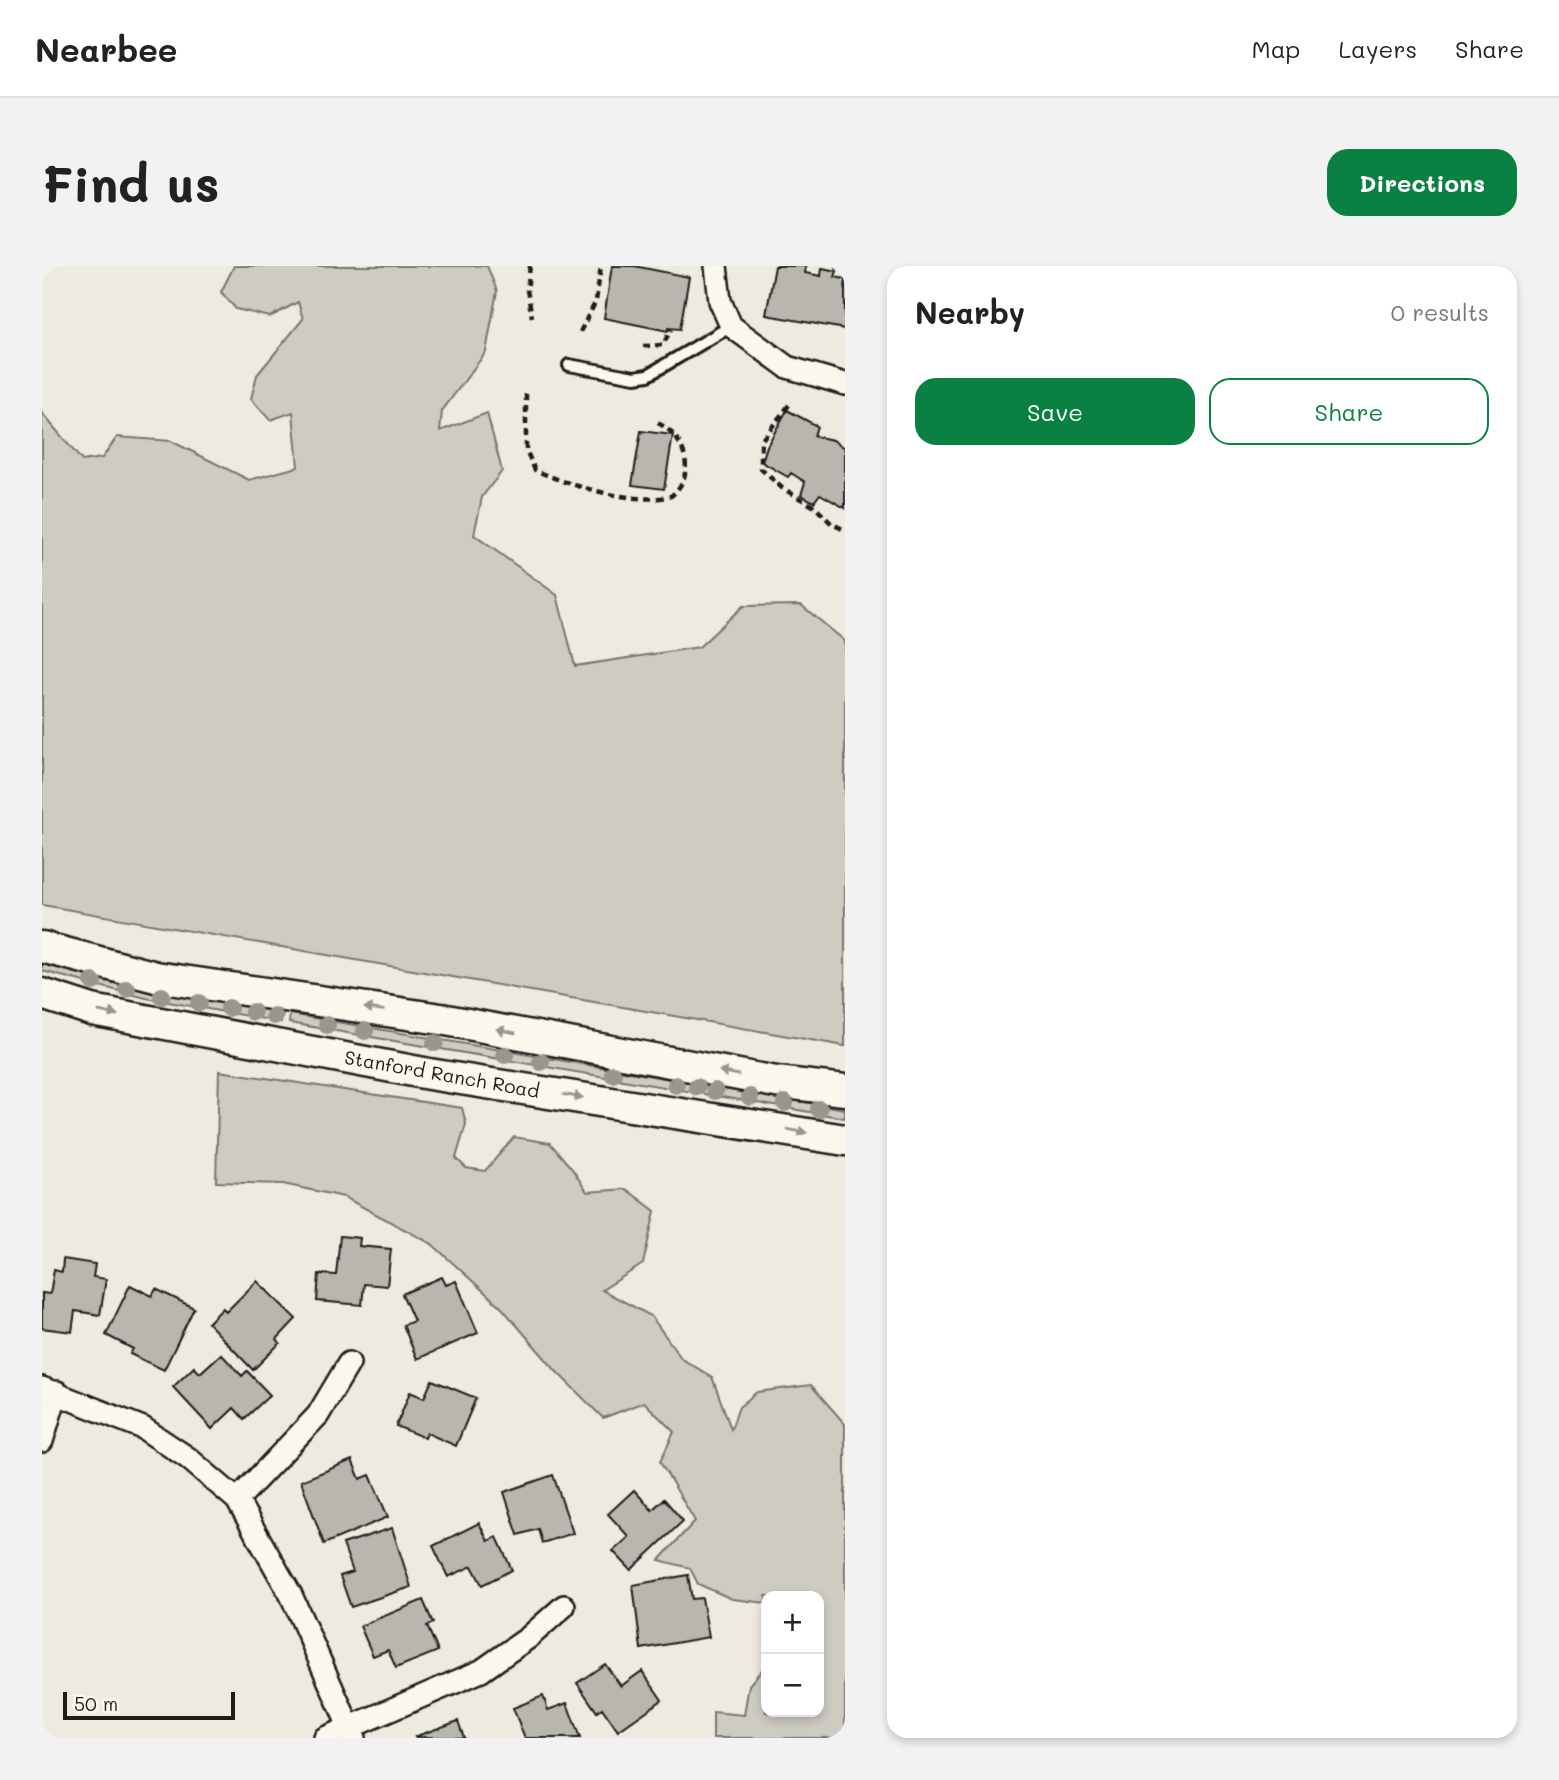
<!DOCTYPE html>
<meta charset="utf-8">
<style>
:root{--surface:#fff;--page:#f2f2f2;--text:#222;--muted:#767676;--line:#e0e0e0;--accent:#0b8043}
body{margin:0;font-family:Mali,sans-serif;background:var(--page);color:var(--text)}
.controls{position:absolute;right:21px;bottom:21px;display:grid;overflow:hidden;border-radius:14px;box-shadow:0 4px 10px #0003}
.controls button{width:63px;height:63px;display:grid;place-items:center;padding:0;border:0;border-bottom:2px solid var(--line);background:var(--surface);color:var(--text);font:35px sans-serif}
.scale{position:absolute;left:21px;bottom:18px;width:172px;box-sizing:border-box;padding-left:7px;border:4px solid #1c1c1c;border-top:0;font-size:19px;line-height:24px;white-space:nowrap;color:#1c1c1c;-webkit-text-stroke:5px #fbf7ec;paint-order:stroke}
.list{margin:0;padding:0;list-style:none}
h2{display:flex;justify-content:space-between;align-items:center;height:91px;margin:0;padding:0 28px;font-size:30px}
h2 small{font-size:23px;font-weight:400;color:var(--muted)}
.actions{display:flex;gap:14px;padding:21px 28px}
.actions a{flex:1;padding:16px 0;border:2px solid var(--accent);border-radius:21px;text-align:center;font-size:24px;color:var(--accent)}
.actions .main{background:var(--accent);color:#fff}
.map{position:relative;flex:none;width:803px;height:1472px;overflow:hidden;border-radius:21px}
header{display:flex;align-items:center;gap:42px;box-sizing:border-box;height:98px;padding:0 35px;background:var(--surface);border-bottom:2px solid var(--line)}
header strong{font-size:33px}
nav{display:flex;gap:38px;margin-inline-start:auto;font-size:24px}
.intro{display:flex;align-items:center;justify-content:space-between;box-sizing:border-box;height:168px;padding:0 42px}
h1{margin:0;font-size:49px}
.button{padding:18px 32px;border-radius:21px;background:var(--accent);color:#fff;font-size:24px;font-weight:700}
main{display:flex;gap:42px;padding:0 42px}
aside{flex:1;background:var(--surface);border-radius:21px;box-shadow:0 4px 10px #0003}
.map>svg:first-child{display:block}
</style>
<header>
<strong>Nearbee</strong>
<nav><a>Map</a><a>Layers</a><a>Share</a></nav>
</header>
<div class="intro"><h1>Find us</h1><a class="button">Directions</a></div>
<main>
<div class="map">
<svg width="803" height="1472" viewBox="0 0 803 1472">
<rect width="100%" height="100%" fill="#eeeadf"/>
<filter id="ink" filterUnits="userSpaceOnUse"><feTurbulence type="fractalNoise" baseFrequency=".0143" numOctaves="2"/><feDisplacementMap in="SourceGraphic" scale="14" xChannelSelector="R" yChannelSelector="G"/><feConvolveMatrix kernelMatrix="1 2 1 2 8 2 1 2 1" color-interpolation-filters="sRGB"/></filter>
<g filter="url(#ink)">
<path fill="#ceccc2" stroke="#75746f" stroke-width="2" d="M192,0H445L455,25L444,86L400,145L398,165L445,147L460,205L440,231L432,269L515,329L533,400L657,381L701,340L759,339L803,375V780L0,639V147L40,195L60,192L75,171L129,175L207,214L256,201L251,146L228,154L209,133L215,109L261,53L256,36L228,51L194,43L179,26Z
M0,696L106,723L241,747L239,756L104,732L0,705Z
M248,748L803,843V852L247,757Z
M177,805L420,842L424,858L414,892L424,902L443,905L472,871L508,877L531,904L545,926L584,923L613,945L601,998L560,1024L609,1050L640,1093L670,1111L689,1163L697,1141L715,1126L769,1119L803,1158V1472H671V1446L702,1449L707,1419L724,1399V1446H777V1330H724V1337L690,1333L656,1318L648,1302L617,1294L653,1255L618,1196L632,1166L602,1136L561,1152L514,1105L460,1042L390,978L302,931L241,918L174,916Z"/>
<path fill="#b9b6af" stroke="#1c1c1c" stroke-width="2" d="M570,0H592L647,11L638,63L626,62V65L562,52Z
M733,0H764L763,7L779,10L780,2L795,5L793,11L803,13V63L724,49Z
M745,144L775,160L772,170L791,174L803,182V242L778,228L772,236L759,229L763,216L749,207L746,211L720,196L725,180Z
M599,165L631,169L622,223L590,219Z
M298,970L318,972L317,980L349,983L345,1020L322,1018L320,1039L275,1035L277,1008L294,1009Z
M21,993L53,998L51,1011L64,1013L58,1049L33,1045L30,1066L0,1062V1027L8,1028L12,1004L20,1006Z
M400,1011L404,1019L414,1015L436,1067L375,1093L361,1059L372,1055L360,1028Z
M215,1015L254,1053L235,1073L238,1077L211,1104L166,1057L181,1042L184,1046Z
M88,1019L110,1030L114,1023L152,1042L122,1104L88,1088L91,1083L64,1069Z
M179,1088L200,1110L205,1105L228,1129L202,1153L192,1142L170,1163L131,1121L152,1101L158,1107Z
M390,1114L434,1132L414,1180L385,1167L383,1172L354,1160L368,1126L382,1132Z
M310,1194L318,1213L328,1209L346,1251L282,1278L259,1215Z
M511,1209L531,1267L500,1277L496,1263L476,1269L462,1226Z
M592,1224L610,1244L622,1233L641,1255L589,1304L571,1285L587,1271L566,1248Z
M437,1257L446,1275L455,1271L470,1304L440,1319L430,1300L406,1311L391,1280Z
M350,1262L369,1321L309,1341L298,1310L311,1306L301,1278Z
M646,1309L650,1333L660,1332L667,1371L599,1383L591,1319Z
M381,1334L391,1357L385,1360L396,1385L354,1402L346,1384L331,1390L318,1360Z
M563,1398L579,1420L600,1405L620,1434L576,1465L560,1442L555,1446L535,1417Z
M501,1430L506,1444L525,1437L538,1472H483L471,1442Z
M416,1455L422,1472L372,1471Z"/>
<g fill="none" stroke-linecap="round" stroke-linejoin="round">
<defs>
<path id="service" d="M527,99L593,111L606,109L689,60"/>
<path id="minor" d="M674,0L678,35L689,60L745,101L803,118
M0,1122L101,1162L146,1192L195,1234L249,1329L312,1472
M0,1175L15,1126
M195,1234L276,1149L307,1097
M283,1472L439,1405L486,1372L522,1340"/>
<path id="secondary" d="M0,681L114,711L399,753L734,816L803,824
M0,728L50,744L387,808L803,874"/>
</defs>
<use href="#service" stroke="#1c1c1c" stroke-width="16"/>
<use href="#minor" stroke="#1c1c1c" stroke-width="26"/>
<use href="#secondary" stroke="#1c1c1c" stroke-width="35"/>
<path stroke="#1c1c1c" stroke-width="4.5" stroke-dasharray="7 5" stroke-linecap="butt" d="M488,0L485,24L490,51
M793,0L803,2
M538,66L554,35L559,0
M601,80L621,79L629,63
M484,128V184L493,204C525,219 595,240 629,230C657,207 642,166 611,155
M747,139L719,175V203L740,222L773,241L790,258L803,264"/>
<use href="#service" stroke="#fbf7ec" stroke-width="10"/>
<use href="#minor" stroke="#fbf7ec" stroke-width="21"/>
<use href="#secondary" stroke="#fbf7ec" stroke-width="30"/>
</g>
<g fill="#98968f">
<circle cx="51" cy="716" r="9"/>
<circle cx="85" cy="723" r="9"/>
<circle cx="120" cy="730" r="9"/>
<circle cx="157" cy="737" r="9"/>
<circle cx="187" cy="742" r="9"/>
<circle cx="211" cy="746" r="9"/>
<circle cx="232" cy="750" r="9"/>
<circle cx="285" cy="759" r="9"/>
<circle cx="323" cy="765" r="9"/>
<circle cx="393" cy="777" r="9"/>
<circle cx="463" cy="789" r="9"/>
<circle cx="499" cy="796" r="9"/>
<circle cx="571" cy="808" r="9"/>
<circle cx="634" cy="819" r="9"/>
<circle cx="655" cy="821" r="9"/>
<circle cx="673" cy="825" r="9"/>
<circle cx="708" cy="831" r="9"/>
<circle cx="743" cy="837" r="9"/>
<circle cx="777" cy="843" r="9"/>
</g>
<defs><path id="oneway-solid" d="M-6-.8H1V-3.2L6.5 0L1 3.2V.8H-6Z" transform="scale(1.75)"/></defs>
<g fill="#97948e">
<use href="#oneway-solid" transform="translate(332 743) rotate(-172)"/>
<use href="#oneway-solid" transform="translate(66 747) rotate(11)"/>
<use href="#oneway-solid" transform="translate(464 765) rotate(-169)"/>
<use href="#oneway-solid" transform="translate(687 807) rotate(-169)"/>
<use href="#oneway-solid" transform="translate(531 830) rotate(9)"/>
<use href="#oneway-solid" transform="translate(755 865) rotate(10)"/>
</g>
</g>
<g text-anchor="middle" stroke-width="5" stroke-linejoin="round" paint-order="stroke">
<g font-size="19" fill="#1c1c1c" stroke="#fbf7ec">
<text transform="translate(400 808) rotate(10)" y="7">Stanford Ranch Road</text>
</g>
</g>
</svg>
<div class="controls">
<button>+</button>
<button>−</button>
</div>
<div class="scale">50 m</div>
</div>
<aside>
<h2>Nearby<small>0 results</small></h2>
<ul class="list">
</ul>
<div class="actions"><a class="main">Save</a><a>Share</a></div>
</aside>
</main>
